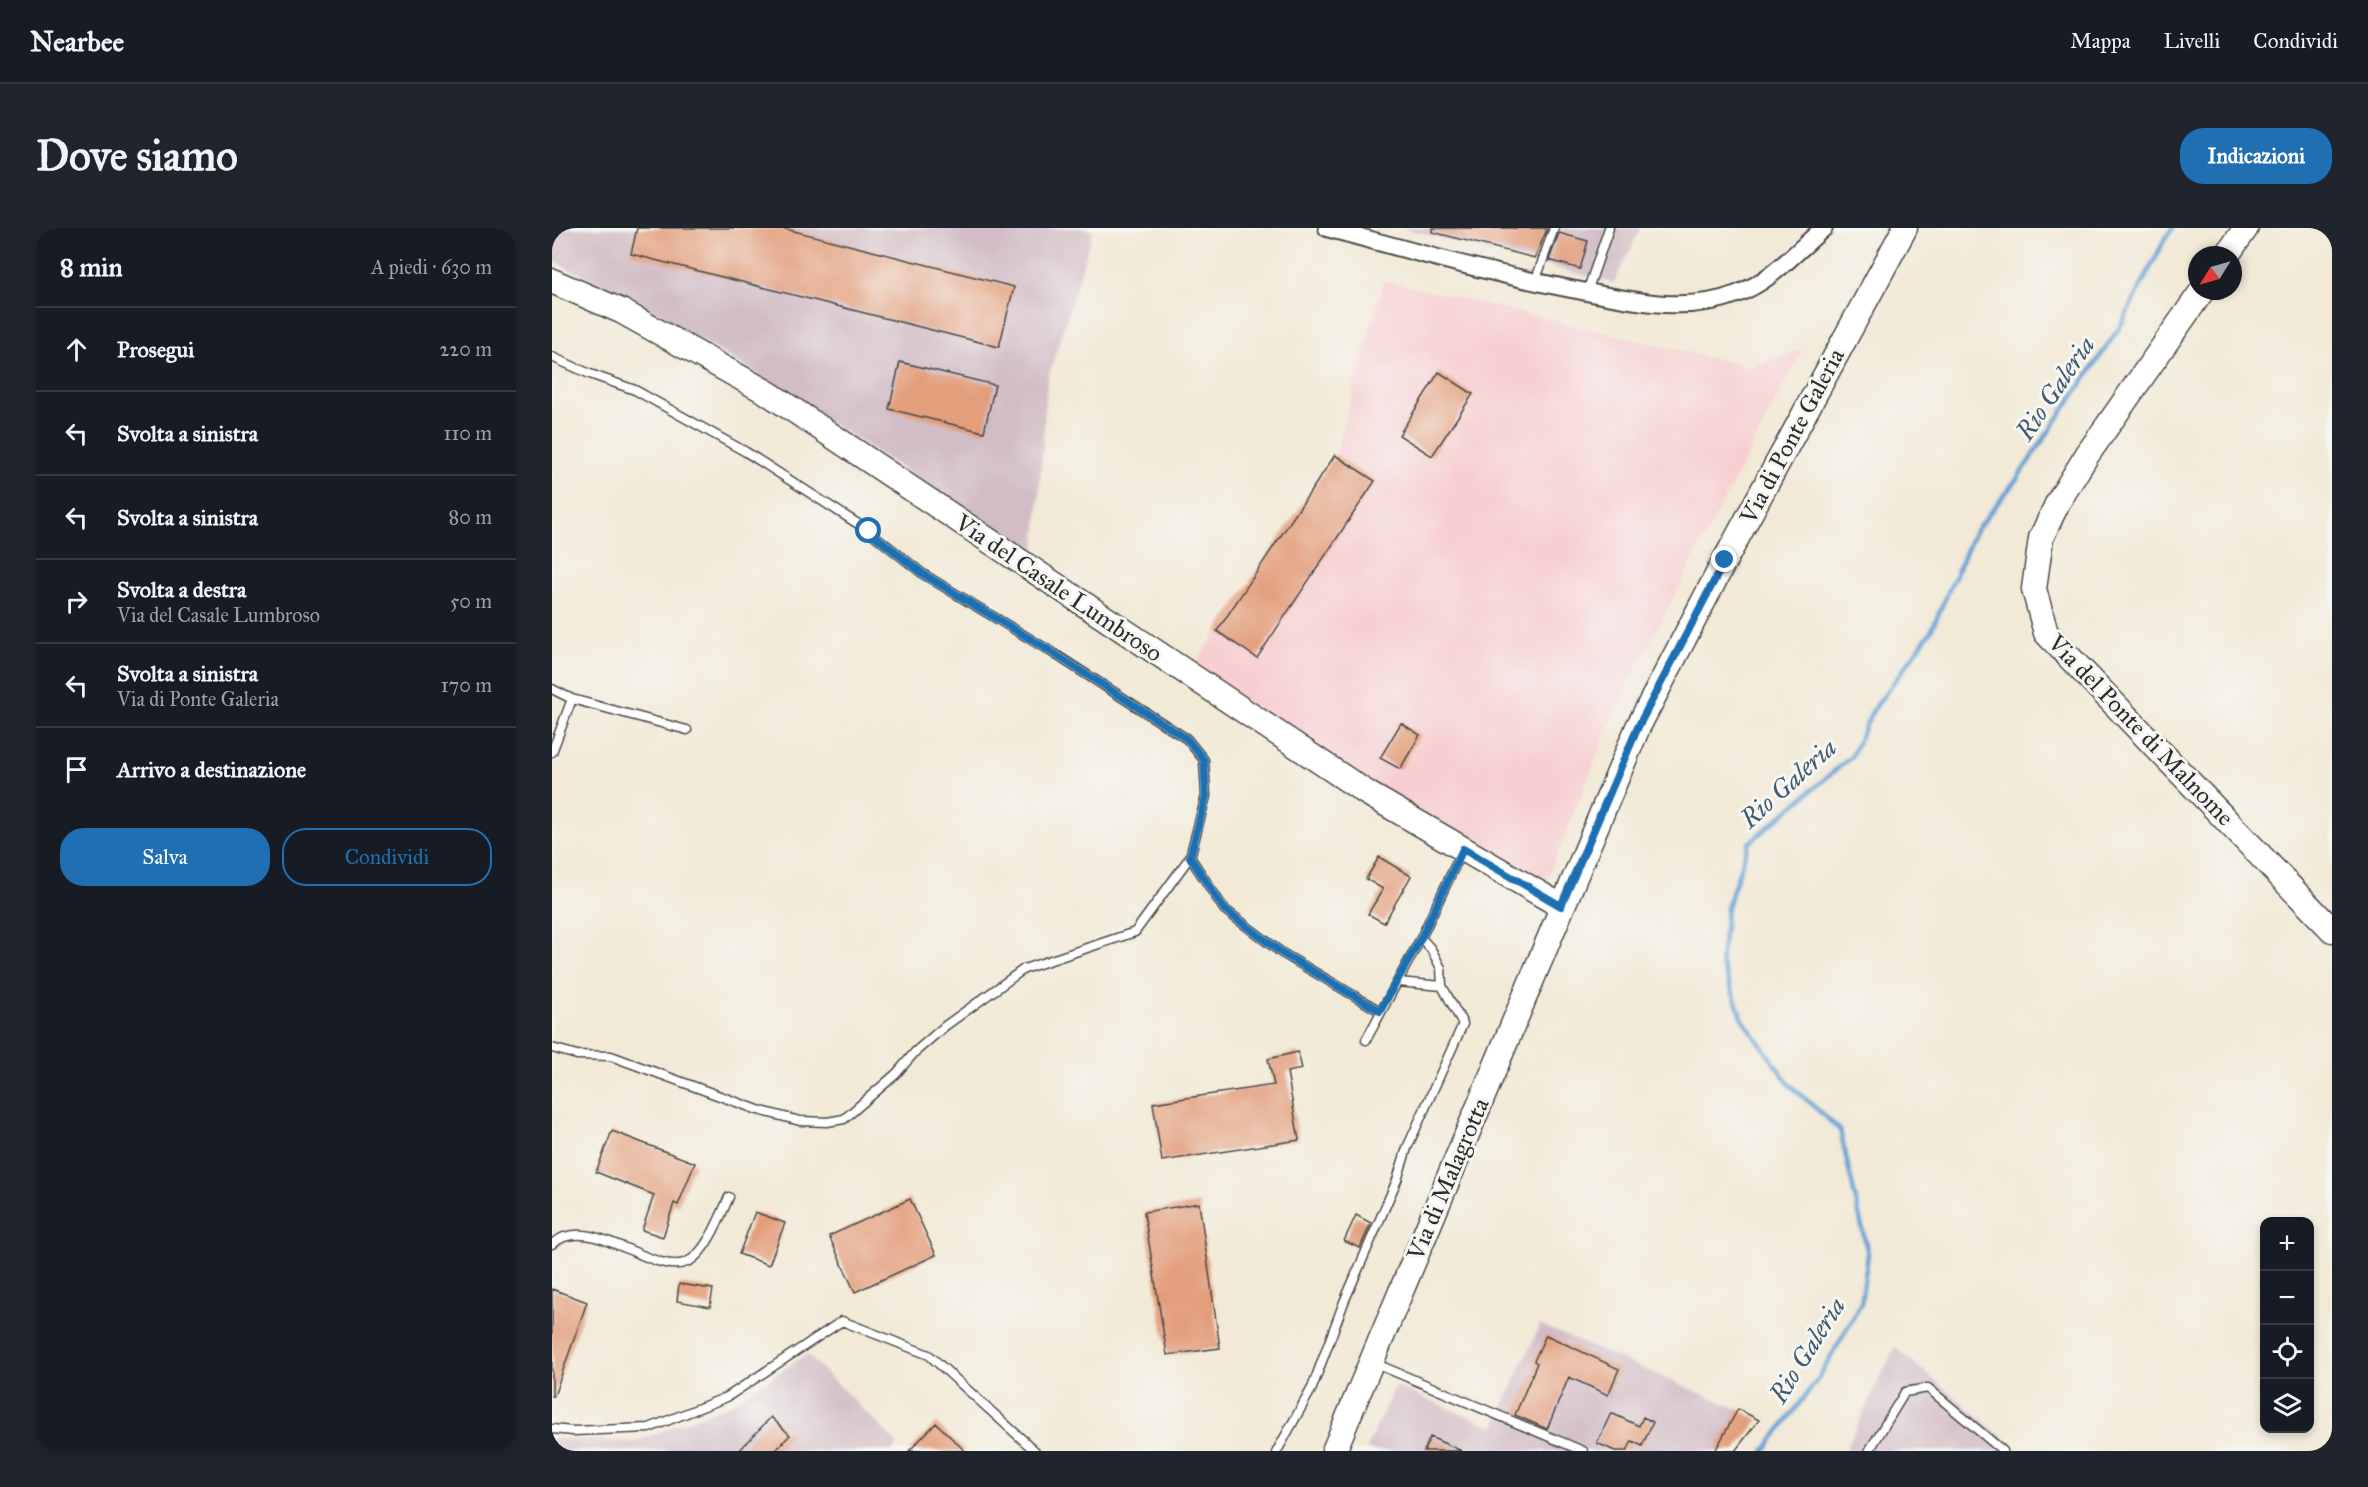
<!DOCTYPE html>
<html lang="it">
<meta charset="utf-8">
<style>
:root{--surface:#171b24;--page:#20242c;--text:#f1f3f6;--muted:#9ea1a6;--line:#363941;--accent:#1f6fb2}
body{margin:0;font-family:"IM FELL Great Primer",serif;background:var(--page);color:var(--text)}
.controls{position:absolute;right:18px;bottom:18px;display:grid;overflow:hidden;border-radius:12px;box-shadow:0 3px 9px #0003}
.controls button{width:54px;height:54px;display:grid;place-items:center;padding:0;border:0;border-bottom:2px solid var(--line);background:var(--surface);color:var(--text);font:30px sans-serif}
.compass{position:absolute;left:1636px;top:18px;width:54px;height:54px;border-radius:50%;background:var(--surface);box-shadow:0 3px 9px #0003;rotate:233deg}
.stop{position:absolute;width:18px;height:18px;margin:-14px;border:4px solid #1f6fb2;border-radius:50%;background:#fff}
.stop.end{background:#1f6fb2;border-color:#fff;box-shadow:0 2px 6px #0008}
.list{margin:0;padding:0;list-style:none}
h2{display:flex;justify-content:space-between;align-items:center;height:78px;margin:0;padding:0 24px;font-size:26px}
h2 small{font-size:20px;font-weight:400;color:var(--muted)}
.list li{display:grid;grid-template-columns:39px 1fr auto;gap:18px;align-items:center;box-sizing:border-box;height:84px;padding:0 24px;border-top:2px solid var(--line)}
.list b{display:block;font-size:22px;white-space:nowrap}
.list p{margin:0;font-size:20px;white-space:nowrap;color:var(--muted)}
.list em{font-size:20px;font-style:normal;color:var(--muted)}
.actions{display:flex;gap:12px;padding:18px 24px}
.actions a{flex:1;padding:14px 0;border:2px solid var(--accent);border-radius:24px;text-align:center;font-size:21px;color:var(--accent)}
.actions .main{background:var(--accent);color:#fff}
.icon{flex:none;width:33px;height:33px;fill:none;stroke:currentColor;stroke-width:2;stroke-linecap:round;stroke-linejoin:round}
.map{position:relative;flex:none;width:1780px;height:1223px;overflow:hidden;border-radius:24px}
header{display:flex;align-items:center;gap:36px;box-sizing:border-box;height:84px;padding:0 30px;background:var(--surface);border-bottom:2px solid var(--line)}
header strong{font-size:28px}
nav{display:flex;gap:33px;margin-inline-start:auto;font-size:21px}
.intro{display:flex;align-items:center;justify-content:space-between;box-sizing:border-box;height:144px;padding:0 36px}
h1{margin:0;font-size:42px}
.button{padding:15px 27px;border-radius:24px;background:var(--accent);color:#fff;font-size:21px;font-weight:700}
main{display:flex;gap:36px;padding:0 36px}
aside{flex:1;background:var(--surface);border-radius:24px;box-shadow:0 3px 9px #0003}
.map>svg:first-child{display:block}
</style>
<header>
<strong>Nearbee</strong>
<nav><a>Mappa</a><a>Livelli</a><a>Condividi</a></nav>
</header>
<div class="intro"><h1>Dove siamo</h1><a class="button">Indicazioni</a></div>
<main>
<aside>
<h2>8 min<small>A piedi · 630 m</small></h2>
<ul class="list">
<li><svg class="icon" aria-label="ahead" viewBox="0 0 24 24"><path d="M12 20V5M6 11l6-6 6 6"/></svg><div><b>Prosegui</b></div><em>220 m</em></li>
<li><svg class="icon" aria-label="left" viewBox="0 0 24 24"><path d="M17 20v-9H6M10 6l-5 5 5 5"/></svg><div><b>Svolta a sinistra</b></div><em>110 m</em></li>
<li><svg class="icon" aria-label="left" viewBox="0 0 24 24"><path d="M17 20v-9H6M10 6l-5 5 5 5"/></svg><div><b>Svolta a sinistra</b></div><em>80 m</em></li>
<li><svg class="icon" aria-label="right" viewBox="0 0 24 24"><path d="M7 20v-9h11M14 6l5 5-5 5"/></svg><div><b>Svolta a destra</b><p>Via del Casale Lumbroso</p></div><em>50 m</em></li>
<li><svg class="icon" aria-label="left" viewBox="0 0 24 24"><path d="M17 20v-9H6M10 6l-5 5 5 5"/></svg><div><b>Svolta a sinistra</b><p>Via di Ponte Galeria</p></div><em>170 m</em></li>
<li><svg class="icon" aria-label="arrive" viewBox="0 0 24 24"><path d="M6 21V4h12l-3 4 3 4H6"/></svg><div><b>Arrivo a destinazione</b></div></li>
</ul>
<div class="actions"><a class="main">Salva</a><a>Condividi</a></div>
</aside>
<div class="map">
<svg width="1780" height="1223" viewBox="0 0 1780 1223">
<rect width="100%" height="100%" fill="#f6f6f2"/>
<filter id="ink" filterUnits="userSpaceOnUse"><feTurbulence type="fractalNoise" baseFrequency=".0167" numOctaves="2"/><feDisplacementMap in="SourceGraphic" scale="12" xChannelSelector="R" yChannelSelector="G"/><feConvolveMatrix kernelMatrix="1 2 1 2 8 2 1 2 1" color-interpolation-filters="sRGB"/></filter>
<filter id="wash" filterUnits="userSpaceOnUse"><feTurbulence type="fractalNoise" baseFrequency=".008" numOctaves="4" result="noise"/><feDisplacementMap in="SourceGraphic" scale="24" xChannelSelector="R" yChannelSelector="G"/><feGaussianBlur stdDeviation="1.35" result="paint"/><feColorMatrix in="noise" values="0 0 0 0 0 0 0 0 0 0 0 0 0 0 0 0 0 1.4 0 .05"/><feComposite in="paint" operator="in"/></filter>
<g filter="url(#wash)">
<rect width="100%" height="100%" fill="#f2e9d6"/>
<path fill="#f7cfd1" d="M832,52L1198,139L1251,121L1066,476L994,654L979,652L785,534L641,440L783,227Z"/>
<path fill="#d2bdc6" d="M0,0H530L541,3L495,154L483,327L192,138L84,74L0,32Z
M851,0H1089L1062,55Z
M988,1097L1186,1181L1207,1192L1183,1223H817L815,1219L843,1158L942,1199Z
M1343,1119L1467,1223H1293Z
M255,1126L346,1216L339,1223H0V1210L83,1214L179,1176Z"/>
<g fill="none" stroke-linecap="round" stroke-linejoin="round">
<path stroke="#62a0d4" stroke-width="4.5" d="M1212,1223L1266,1151L1309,1076L1316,1026L1288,902L1237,856L1191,792L1169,734L1175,679L1197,615L1299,529L1320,484L1379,403L1422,305L1464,252L1568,99L1613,11L1621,0"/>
</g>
<g id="blocks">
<path fill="#e39e7c" d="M85,0H230L462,59L447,119L79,26Z
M880,0H990L995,1L983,30L880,4Z
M1007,5L1036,13L1028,41L997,32Z
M348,134L443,157L432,204L337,181Z
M887,144L921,166L880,228L847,207Z
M783,227L823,253L705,430L665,403Z
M849,495L868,507L848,541L828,530Z
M827,629L859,648L832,695L816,686L831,661L814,651Z
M746,824L750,841L735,844L747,912L610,933L601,875L722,857L716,831Z
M60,903L143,935L126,977L122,975L111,1009L90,1002L102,967L44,944Z
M358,971L384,1027L303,1064L277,1008Z
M647,975L668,1120L615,1127L592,984Z
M203,984L233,995L217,1037L187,1026Z
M804,987L819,995L808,1020L792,1013Z
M127,1056L161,1061L158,1079L125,1073Z
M0,1061L35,1074L2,1168H0Z
M994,1107L1067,1141L1056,1167L1017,1149L995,1201L963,1187L985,1135L982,1133Z
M1186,1181L1207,1192L1183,1223H1163Z
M1059,1185L1087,1198L1091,1189L1101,1194L1090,1218L1080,1213L1075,1223H1063L1045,1215Z
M219,1189L238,1207L223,1223H187Z
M384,1195L413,1223H357Z
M878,1209L910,1223H872Z"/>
</g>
</g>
<g filter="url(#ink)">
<use href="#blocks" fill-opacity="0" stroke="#494845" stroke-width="1.5"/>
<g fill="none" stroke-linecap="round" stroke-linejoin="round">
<defs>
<path id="lane" d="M983,54L1002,0
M1035,64L1057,0
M0,129L38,146L83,162L194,224L317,303L371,346L498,423L635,511L652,532L654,568L638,629L583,704L472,741L393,798L363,824L344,846L292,891L275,894L248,893L206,882L59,828L25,827L0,820
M0,461L20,471L135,502
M0,524L20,471
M638,629L672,681L730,725L828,783
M846,754L890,758
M814,812L869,710L910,623
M0,1016C38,983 101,1049 135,1034C154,1026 169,987 177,969
M822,1135L1031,1223
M0,1201L21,1203L97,1200L175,1169L290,1093L377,1127L483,1223
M725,1223L760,1160L792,1074L845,952L855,920L911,796L890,758L889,740L879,721L869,710
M1317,1223L1353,1164L1376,1160L1451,1223"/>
<path id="street" d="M775,0C856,22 936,45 1019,61C1073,71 1132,87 1185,66C1221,52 1243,24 1272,0"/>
<path id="secondary" d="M1675,27L1694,0
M0,53L69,83L216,165L815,565L1009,678
M1650,63L1535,227L1506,274L1489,310L1482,361L1494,405L1780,702
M782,1223L1086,499L1173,332L1353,0"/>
</defs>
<use href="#lane" stroke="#494845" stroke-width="11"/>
<use href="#street" stroke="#494845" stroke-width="20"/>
<use href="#secondary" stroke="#494845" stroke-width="27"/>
<use href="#lane" stroke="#fff" stroke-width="8"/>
<use href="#street" stroke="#fff" stroke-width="16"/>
<use href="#secondary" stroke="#fff" stroke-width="24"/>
</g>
</g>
<g fill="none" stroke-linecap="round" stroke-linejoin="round" filter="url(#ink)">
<path stroke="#1f6fb2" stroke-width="8" d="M317,303L371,346L498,423L635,511L652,532L654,568L638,629L672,681L730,725L828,783L869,710L911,621L1009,678L1086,499L1173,332"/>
</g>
<g text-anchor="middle" stroke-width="6" stroke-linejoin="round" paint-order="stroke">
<g font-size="24" fill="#2b2b2b" stroke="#f6f6f2">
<text transform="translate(1240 208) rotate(-62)" y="8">Via di Ponte Galeria</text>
<text transform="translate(507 360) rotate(34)" y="8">Via del Casale Lumbroso</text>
<text transform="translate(1589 502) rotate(46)" y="8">Via del Ponte di Malnome</text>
<text transform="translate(896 951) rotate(-67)" y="8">Via di Malagrotta</text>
</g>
<g font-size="26" font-style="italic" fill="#415a6f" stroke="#f6f6f2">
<text transform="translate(1503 160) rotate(-56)" y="9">Rio Galeria</text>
<text transform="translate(1236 555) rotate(-42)" y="9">Rio Galeria</text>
<text transform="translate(1255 1122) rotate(-58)" y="9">Rio Galeria</text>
</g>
</g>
</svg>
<div class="controls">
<button>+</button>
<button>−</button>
<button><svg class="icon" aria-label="locate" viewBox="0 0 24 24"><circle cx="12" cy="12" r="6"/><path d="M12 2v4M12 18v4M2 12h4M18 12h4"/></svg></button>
<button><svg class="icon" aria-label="layers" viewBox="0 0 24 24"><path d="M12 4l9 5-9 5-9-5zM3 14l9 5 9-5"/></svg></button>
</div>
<svg class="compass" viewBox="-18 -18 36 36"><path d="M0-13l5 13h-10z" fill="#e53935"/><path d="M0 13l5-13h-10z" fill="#9ea1a6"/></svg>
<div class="stop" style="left:317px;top:303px"></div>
<div class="stop end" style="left:1173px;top:332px"></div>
</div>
</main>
